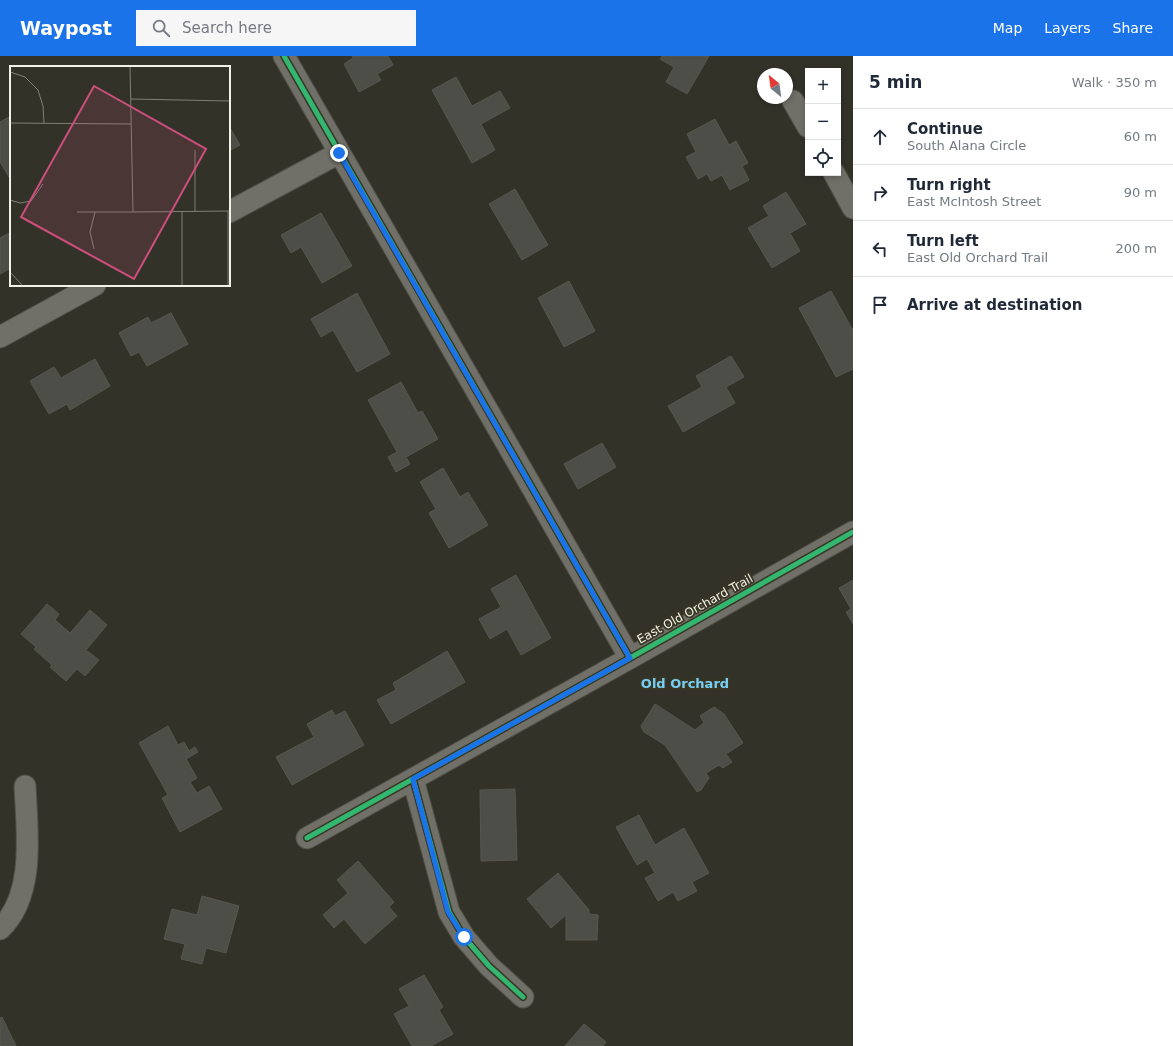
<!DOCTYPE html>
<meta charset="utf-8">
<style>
:root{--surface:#fff;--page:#f6f6f7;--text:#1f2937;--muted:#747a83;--line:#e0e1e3;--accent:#1a73e8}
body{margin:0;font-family:"DejaVu Sans",sans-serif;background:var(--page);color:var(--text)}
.controls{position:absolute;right:12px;top:12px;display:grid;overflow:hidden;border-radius:0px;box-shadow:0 2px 6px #0003}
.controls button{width:36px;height:36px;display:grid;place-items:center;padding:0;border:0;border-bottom:1px solid var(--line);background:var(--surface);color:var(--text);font:20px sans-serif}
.compass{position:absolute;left:757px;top:12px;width:36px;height:36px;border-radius:50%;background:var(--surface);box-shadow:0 2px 6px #0003;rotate:331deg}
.stop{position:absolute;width:12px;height:12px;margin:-9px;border:3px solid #1a73e8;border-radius:50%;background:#fff}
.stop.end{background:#1a73e8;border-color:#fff;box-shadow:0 1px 4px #0008}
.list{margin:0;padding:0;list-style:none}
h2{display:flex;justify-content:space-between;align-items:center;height:52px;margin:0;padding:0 16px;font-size:17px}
h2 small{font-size:13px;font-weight:400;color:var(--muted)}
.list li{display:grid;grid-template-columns:26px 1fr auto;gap:12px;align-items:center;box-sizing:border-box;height:56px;padding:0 16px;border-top:1px solid var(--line)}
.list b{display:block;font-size:15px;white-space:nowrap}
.list p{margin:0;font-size:13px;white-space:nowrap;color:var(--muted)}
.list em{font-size:13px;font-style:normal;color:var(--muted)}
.icon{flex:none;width:22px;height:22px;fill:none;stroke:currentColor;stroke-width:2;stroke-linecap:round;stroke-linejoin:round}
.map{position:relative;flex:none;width:853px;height:990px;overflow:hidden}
header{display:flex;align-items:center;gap:24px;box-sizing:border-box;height:56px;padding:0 20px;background:var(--accent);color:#fff}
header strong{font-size:19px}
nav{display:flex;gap:22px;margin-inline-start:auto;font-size:14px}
.search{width:280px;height:36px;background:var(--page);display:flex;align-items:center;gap:10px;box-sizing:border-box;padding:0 14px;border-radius:0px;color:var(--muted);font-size:15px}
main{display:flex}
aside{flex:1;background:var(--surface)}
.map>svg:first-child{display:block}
</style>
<header>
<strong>Waypost</strong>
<div class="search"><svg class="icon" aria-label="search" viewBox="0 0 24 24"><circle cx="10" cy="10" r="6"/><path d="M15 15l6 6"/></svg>Search here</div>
<nav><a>Map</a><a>Layers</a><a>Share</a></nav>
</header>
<main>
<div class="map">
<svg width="853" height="990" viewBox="0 0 853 990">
<rect width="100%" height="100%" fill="#333229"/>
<path fill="#4d4e47" stroke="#56574f" d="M352,0H388L393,9L377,18L381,24L359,36L344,8L353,2Z
M662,0H709L687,38L666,26L674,11L660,3Z
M456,21L472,50L500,35L510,52L481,68L495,94L472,107L432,34Z
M11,60V124L0,106V66Z
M715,63L729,89L736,85L748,107L742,110L749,124L730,134L722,119L711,125L707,118L698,123L686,101L696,96L687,78Z
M229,70L240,89L229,95Z
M515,133L548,189L522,204L489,148Z
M786,136L806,168L790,177L800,195L772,212L748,172L769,160L763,150Z
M321,157L352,210L322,227L301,191L291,197L281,179Z
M11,176V212L0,218V182Z
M569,225L595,275L564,291L538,242Z
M831,235L852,273L853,272V313L836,321L799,252Z
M357,237L390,298L357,316L333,274L321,281L311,263Z
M171,257L188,288L147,310L139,296L131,300L119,277L148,261L151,267Z
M731,300L744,321L726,331L735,347L683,376L668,350L702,331L696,320Z
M95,303L110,330L70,354L67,348L49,358L30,325L54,311L61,322Z
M401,326L418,357L422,355L438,383L406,401L410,408L396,416L388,401L397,396L368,344Z
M602,387L616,411L578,433L564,408Z
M443,412L460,441L468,436L488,469L449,492L429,457L436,453L420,426Z
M516,519L551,582L521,599L507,573L490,583L479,563L501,551L491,533Z
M853,524V568L846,556L851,553L839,532Z
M47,548L59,558L55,564L70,577L90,554L107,569L86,594L99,604L85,620L77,613L66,625L50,611L52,609L34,593L36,591L21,578Z
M447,595L465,626L391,668L377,644L396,634L393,627Z
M655,648L695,674L704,667L700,660L714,651L724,658L743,687L726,698L732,706L723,712L719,709L706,717L709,722L701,734L697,736L665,689L644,676L641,670Z
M332,654L335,660L345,655L364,689L292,729L276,701L314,681L307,668Z
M168,670L178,689L184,686L189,695L195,691L198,696L186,703L197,722L190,726L197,737L209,730L222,753L180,776L162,742L168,739L139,687Z
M515,733L517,804L481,805L480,734Z
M639,759L655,789L684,772L709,817L692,826L697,835L678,845L673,836L658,845L645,822L655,817L647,803L637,809L616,771Z
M358,805L394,846L389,851L397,860L365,888L344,863L334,872L323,859L348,837L337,824Z
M558,817L589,854V858L598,859L597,884H566V859L551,872L527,843Z
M202,840L239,850L226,897L206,892L202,908L181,903L185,888L164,883L172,853L197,859Z
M424,919L443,951L439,954L453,978L431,990H412L394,958L409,950L399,933Z
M2,961L16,990H0V962Z
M584,968L606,986L603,990H565Z"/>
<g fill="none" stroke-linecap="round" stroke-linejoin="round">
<defs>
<path id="minor" d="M284,0L630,602L853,476
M793,45L808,71
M834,117L853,152
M229,156L339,97
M0,281L95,229
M413,723L449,856L464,881L489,910L523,941
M307,782L630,602
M0,873C36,839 27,775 25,730"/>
</defs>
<use href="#minor" stroke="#525148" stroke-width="23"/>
<use href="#minor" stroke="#706f68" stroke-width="21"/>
<defs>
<path id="cycleway" d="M284,0L630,602L853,476
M413,723L449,856L464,881L489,910L523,941
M307,782L630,602"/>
</defs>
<use href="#cycleway" stroke="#383624" stroke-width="8"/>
<use href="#cycleway" stroke="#33b770" stroke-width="5"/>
</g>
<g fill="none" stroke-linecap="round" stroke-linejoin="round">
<path stroke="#1a73e8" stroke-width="5" d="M339,97L630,602L413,723L448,856L464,881"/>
</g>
<g text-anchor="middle" stroke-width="3.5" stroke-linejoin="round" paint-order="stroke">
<g font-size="12" fill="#f3f2e6" stroke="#383624">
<text transform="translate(695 553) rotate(-29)" y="4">East Old Orchard Trail</text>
</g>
<g font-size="13" font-weight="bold" fill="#78cff5" stroke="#383624">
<text x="685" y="632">Old Orchard</text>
</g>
</g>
<g transform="translate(10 10)">
<rect width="220" height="220" fill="#333229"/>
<path fill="none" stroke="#807f75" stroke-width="1" d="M120,0L123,146L220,145M0,6L15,11L28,24L33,40L34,57M121,33L220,35M0,57L121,58M185,84V145M0,134L10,137L21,135L33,118M218,145V220M67,146H123M84,183L80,166L85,146M0,206L13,220M172,220V145"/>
<path fill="#ce4e7e" fill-opacity="0.15" stroke="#ce4e7e" stroke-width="2" d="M84,20L196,83L124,213L11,151Z"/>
<rect width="220" height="220" fill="none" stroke="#f3f2e6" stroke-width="2"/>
</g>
</svg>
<div class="controls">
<button>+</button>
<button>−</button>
<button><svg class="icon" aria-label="locate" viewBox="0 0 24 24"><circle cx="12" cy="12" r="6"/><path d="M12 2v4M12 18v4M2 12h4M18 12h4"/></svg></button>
</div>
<svg class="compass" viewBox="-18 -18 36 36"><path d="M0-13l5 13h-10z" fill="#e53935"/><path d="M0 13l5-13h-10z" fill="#747a83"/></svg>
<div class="stop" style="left:464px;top:881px"></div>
<div class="stop end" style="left:339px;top:97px"></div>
</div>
<aside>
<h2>5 min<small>Walk · 350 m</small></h2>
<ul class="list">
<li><svg class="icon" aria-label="ahead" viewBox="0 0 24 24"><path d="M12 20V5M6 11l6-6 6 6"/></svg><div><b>Continue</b><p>South Alana Circle</p></div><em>60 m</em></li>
<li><svg class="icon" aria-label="right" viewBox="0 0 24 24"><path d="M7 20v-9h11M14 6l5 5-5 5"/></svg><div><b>Turn right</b><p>East McIntosh Street</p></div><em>90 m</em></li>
<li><svg class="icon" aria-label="left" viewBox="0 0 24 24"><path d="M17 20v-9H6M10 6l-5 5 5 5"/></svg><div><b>Turn left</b><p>East Old Orchard Trail</p></div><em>200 m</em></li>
<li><svg class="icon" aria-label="arrive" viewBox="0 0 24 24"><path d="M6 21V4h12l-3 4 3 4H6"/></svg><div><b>Arrive at destination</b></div></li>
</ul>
</aside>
</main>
